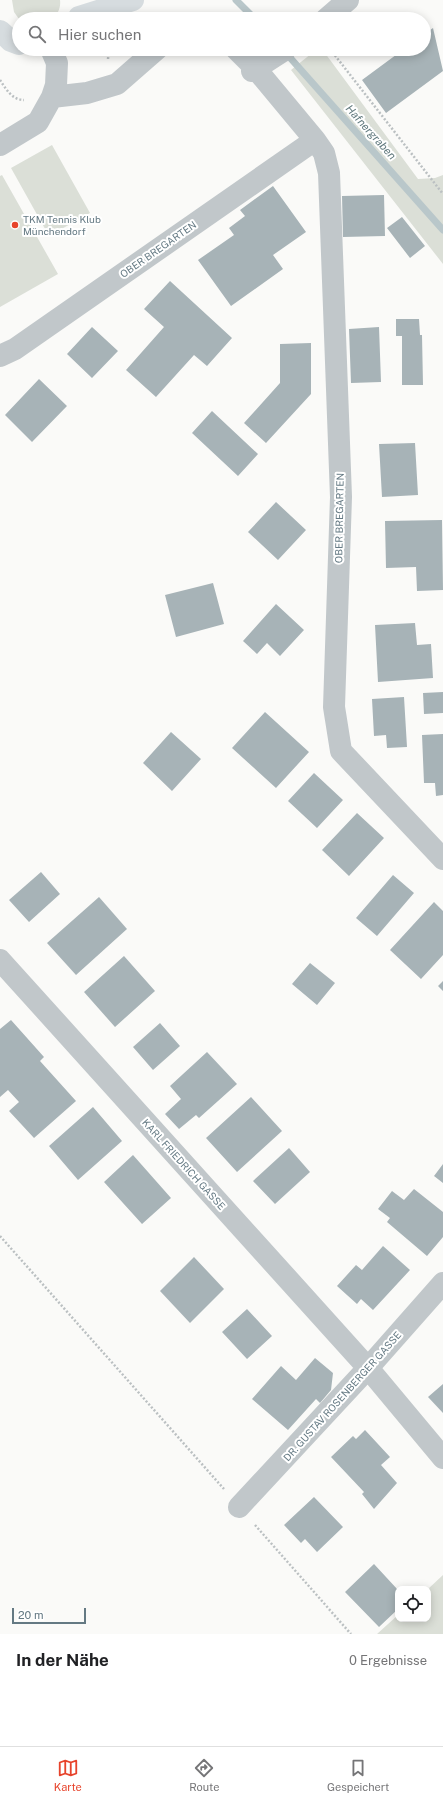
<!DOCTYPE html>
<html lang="de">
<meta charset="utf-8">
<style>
:root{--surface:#fff;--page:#f2f2f2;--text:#202124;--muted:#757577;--line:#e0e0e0;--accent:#e7432b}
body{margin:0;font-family:"Public Sans",sans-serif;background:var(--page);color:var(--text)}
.controls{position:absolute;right:12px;bottom:12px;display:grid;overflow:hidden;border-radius:8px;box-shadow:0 2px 10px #0003}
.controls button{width:36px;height:36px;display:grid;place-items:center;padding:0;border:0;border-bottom:1px solid var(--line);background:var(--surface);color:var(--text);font:20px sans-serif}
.scale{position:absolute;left:12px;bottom:10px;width:74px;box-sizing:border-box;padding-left:4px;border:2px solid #647983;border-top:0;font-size:11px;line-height:14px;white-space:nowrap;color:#647983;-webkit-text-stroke:3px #fff;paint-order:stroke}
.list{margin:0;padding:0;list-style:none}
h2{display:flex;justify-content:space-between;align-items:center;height:52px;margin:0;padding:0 16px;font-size:17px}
h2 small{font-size:13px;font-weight:400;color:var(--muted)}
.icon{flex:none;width:22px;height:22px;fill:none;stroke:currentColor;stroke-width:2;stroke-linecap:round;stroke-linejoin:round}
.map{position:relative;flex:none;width:443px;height:1634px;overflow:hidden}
.search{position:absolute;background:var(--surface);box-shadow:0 2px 10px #0003;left:12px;right:12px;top:12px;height:44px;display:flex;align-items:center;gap:10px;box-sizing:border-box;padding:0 14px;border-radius:22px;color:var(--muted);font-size:15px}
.sheet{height:112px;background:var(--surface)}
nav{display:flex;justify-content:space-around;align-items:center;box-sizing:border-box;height:56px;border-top:1px solid var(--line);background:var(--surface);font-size:11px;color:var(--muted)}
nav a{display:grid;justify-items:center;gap:2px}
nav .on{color:var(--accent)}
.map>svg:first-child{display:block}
</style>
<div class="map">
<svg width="443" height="1634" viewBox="0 0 443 1634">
<rect width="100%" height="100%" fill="#fafaf8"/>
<path fill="#dbdfd7" d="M12,0H60C61,7 58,14 53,19H19L14,12Z
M317,49H322L418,179L435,178L443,175V264L291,70Z
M52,145L90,213L49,236L11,168Z
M2,175L58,274L0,307V176Z
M443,1575V1634H377L398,1615V1619H428V1589Z"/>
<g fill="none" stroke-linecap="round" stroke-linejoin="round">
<path stroke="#b9c7ca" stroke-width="7" d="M236,0L255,19
M285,52L443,230"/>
</g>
<path fill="#a7b3b7" d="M433,28L443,71L386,113L362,80L404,49H424V34Z
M273,186L306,232L273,255L283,269L231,306L198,260L234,235L229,228L245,216L240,210Z
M384,195L385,236L343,237L342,196Z
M402,217L425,246L410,258L387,228Z
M170,281L232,338L207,366L194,355L156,397L126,370L164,327L144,309Z
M396,319H419L420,335H422L423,385H402V336H396Z
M92,327L118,351L92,378L67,354Z
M379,327L381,382L351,383L349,329Z
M311,343V394L266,443L244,423L280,383V344Z
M39,379L67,406L32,442L5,415Z
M212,411L258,454L238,476L192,433Z
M415,443L418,495L382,497L379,444Z
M276,502L306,530L278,560L248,532Z
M442,520L443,590L417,591L416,567L386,568L385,521Z
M213,583L224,624L176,637L165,595Z
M276,604L304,630L280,656L267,643L257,654L243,641Z
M415,623L417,645L431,644L433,678L378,682L375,625Z
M443,692V713L424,714L423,693Z
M404,697L407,747L387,748L386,735L374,736L372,699Z
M265,712L309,752L276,788L232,748Z
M171,732L201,759L172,791L143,763Z
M443,734V795L436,796L435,783H424L422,735Z
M314,773L343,800L317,828L288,801Z
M357,813L384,838L349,876L322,850Z
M41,872L60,894L29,922L9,900Z
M393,875L414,893L377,936L356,918Z
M99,897L127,929L76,975L47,943Z
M434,902L443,911V955L421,979L390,950Z
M124,956L155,991L115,1027L84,992Z
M310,963L335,983L317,1005L292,984Z
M443,981V991L438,986Z
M11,1020L44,1057L40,1061L76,1101L34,1138L9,1111L19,1102L8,1090L0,1097V1029Z
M160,1023L180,1046L153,1070L133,1047Z
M207,1052L237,1084L199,1118L196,1115L179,1129L165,1114L181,1099L170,1086Z
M251,1097L282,1131L237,1172L206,1138Z
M93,1107L122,1141L78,1180L49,1146Z
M289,1148L310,1172L275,1204L253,1181Z
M133,1155L171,1198L142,1224L104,1182Z
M443,1164V1183L434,1176Z
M414,1189L443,1212V1237L427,1256L387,1222L390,1218L378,1209L392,1191L404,1200Z
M383,1246L410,1270L373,1310L361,1299L357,1304L337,1286L356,1265L362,1270Z
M194,1257L224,1289L190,1323L160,1291Z
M247,1309L272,1336L247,1359L222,1332Z
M315,1358L333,1373L331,1390L320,1403L316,1399L288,1430L252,1399L281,1366L296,1380Z
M443,1384V1413L428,1397Z
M365,1430L390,1457L381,1465L397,1483L374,1509L362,1494L364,1492L331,1457L353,1436L356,1439Z
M314,1497L343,1527L317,1552L305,1539L301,1543L284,1525Z
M374,1564L398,1590V1609L379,1627L345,1592Z"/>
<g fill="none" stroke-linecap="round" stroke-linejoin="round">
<path stroke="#bbc0c2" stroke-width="2.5" stroke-dasharray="2 2" stroke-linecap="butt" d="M330,49L443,194
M108,59L109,49
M0,80C6,89 12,100 24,100
M0,1236L224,1489
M255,1525L351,1634"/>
<path stroke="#c1c7ca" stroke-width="22" d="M326,19L348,0
M236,49L256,69L315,140L324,153L329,173L341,497L334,707L341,751L443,859
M252,71L286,49
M52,97L87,93L117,84L157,49
M0,145L38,122L52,97L56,85L57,63L51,49
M0,356L15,349L315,140
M0,960L368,1368L443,1458
M239,1507L368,1368L443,1283"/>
<path stroke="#d6dcdf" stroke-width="22" d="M79,17L133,0
M0,31L11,41L19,44"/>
</g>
<circle fill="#e7432b" stroke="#fff" stroke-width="1.5" cx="15" cy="225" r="4"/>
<g text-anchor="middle" stroke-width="4" stroke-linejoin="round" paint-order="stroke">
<g font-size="10" fill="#647983" stroke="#fff" text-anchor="start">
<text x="23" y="223">TKM Tennis Klub<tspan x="23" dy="12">Münchendorf</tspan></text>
</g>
<g font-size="10" fill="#647983" stroke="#fff">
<text transform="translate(158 249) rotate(-35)" y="4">OBER BREGARTEN</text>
<text transform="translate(339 518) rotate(-89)" y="4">OBER BREGARTEN</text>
<text transform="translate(184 1164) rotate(48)" y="4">KARL FRIEDRICH GASSE</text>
<text transform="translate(342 1396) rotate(-48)" y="4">DR. GUSTAV ROSENBERGER GASSE</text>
</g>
<g font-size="11" font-style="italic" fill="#5f787d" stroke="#fff">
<text transform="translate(371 132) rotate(48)" y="4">Hafnergraben</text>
</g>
</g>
</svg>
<div class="controls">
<button><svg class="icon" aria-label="locate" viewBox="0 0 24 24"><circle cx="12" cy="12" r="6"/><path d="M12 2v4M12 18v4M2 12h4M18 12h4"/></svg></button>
</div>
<div class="scale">20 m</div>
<div class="search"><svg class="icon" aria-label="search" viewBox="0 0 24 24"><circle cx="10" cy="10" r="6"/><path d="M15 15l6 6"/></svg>Hier suchen</div>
</div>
<section class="sheet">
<h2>In der Nähe<small>0 Ergebnisse</small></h2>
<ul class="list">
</ul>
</section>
<nav>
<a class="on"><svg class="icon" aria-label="map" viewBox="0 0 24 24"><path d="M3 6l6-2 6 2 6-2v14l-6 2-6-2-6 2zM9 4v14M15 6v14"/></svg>Karte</a>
<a><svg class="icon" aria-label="directions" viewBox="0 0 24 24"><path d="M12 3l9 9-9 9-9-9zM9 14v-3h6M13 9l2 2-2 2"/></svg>Route</a>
<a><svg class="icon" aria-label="saved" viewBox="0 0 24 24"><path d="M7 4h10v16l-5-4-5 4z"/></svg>Gespeichert</a>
</nav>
